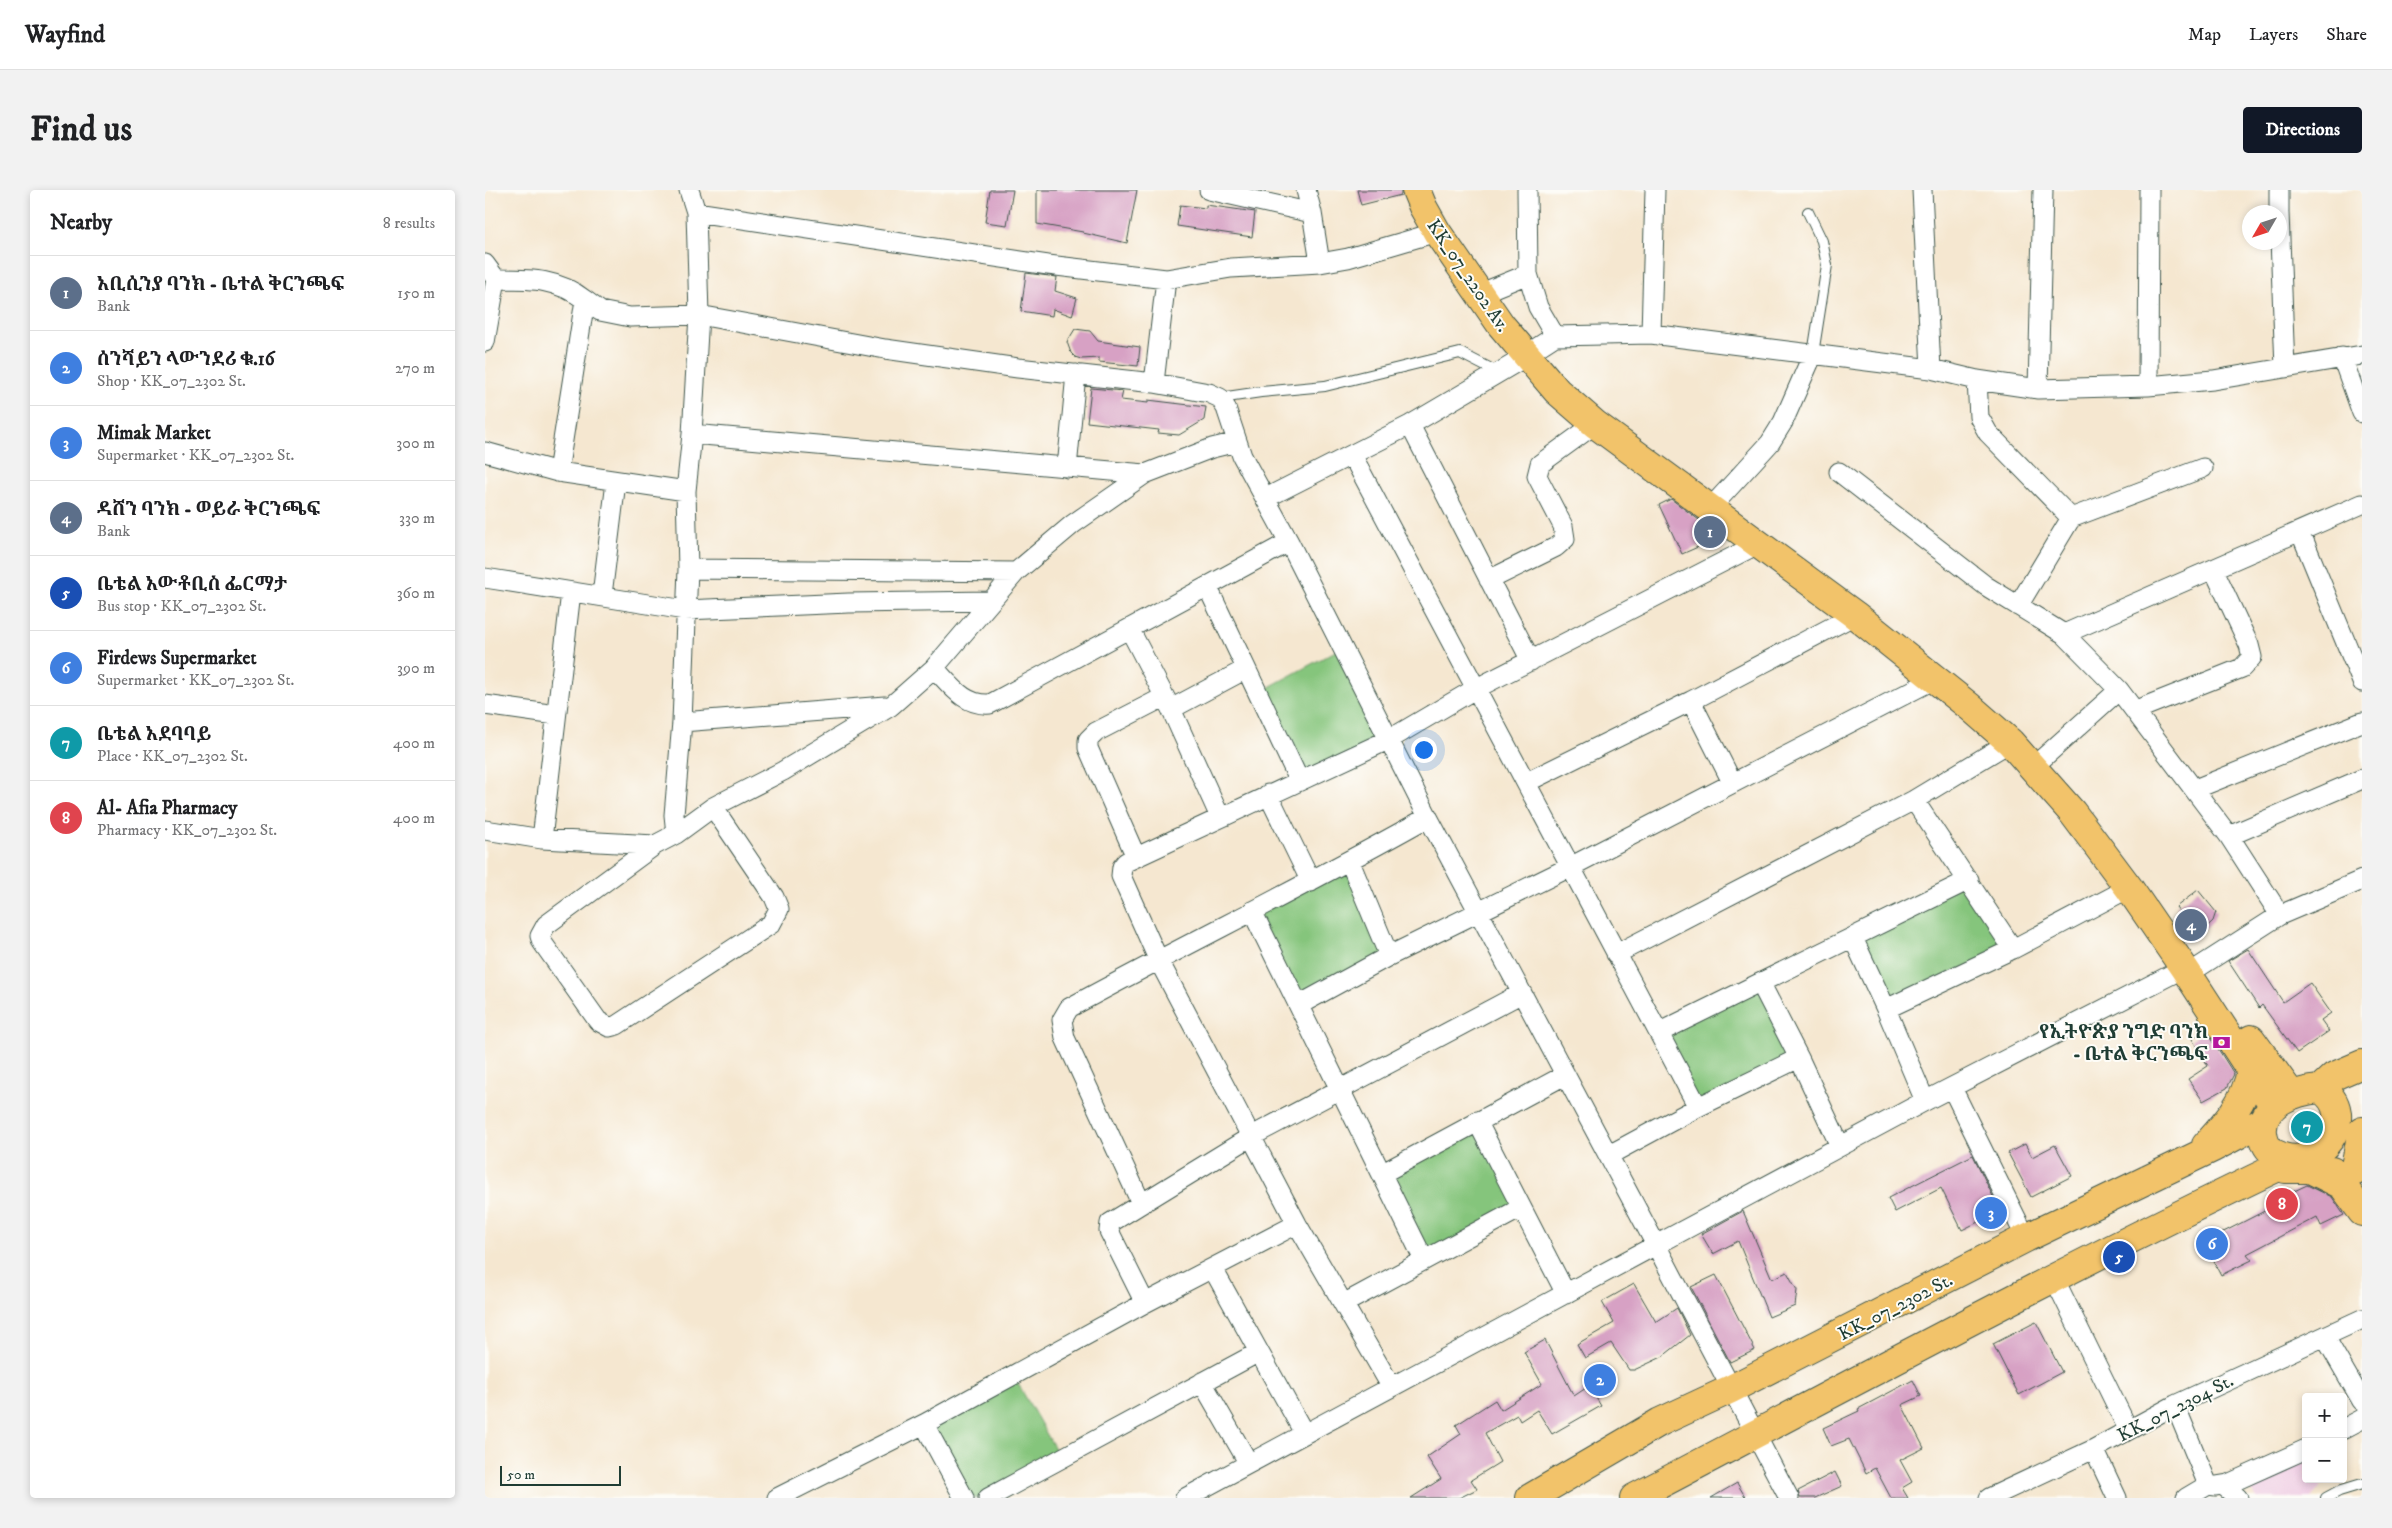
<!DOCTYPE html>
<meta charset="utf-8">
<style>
:root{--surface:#fff;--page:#f2f2f2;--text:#202124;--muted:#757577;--line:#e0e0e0;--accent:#111827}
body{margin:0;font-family:"IM FELL DW Pica","Noto Serif Ethiopic",serif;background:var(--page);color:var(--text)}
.controls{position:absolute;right:15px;bottom:15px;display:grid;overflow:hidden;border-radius:5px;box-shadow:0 2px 8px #0003}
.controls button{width:45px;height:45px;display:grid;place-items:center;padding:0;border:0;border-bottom:1px solid var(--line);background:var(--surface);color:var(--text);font:25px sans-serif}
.compass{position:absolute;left:1757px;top:15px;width:45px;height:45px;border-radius:50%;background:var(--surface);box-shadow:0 2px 8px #0003;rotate:231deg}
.scale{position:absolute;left:15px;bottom:12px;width:121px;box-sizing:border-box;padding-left:5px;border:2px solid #1f3d34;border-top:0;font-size:14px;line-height:18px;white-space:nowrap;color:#1f3d34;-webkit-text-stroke:4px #fdfcf7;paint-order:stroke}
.you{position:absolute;left:938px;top:559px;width:18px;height:18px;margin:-12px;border:4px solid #fff;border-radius:50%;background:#1a73e8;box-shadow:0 0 0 8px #1a73e833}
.badge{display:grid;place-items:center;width:32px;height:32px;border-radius:50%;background:var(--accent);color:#fff;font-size:16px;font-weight:700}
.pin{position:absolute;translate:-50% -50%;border:2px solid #fff;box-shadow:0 1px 5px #0006}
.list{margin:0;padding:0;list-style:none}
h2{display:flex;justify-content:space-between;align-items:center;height:65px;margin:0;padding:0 20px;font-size:21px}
h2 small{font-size:16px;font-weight:400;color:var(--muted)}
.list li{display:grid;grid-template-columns:32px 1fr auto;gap:15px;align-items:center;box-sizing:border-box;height:75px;padding:0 20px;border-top:1px solid var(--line)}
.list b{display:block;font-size:19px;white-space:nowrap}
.list p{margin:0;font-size:16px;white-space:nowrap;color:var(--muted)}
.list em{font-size:16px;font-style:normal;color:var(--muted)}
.map{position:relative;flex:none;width:1877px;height:1308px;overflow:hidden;border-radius:5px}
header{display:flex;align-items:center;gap:30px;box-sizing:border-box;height:70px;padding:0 25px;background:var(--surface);border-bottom:1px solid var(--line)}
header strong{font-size:24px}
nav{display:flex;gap:28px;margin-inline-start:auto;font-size:18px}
.intro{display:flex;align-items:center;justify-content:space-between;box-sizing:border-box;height:120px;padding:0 30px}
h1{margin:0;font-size:35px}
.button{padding:12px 22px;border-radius:5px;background:var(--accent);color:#fff;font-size:18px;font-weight:700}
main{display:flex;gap:30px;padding:0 30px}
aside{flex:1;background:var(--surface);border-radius:5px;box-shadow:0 2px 8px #0003}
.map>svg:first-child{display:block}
</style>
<header>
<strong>Wayfind</strong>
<nav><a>Map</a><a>Layers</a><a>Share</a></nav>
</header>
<div class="intro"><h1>Find us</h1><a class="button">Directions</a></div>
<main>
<aside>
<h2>Nearby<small>8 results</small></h2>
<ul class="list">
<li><span class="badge" style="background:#5c6f8a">1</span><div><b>አቢሲንያ ባንክ - ቤተል ቅርንጫፍ</b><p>Bank</p></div><em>150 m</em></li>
<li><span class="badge" style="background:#3f7fe0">2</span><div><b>ሰንሻይን ላውንደሪ ቁ.16</b><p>Shop · KK_07_2302 St.</p></div><em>270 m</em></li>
<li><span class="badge" style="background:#3f7fe0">3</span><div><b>Mimak Market</b><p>Supermarket · KK_07_2302 St.</p></div><em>300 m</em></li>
<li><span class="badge" style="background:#5c6f8a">4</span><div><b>ዳሸን ባንክ - ወይራ ቅርንጫፍ</b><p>Bank</p></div><em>330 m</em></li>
<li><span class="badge" style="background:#1a4fb4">5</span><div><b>ቤቴል አውቶቢስ ፌርማታ</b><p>Bus stop · KK_07_2302 St.</p></div><em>360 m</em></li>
<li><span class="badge" style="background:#3f7fe0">6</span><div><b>Firdews Supermarket</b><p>Supermarket · KK_07_2302 St.</p></div><em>390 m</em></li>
<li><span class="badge" style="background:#0f9aa8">7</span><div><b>ቤቴል አደባባይ</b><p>Place · KK_07_2302 St.</p></div><em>400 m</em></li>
<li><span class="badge" style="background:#e0444e">8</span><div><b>Al- Afia Pharmacy</b><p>Pharmacy · KK_07_2302 St.</p></div><em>400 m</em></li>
</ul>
</aside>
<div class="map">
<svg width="1877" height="1308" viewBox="0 0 1877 1308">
<rect width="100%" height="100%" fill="#fdfcf7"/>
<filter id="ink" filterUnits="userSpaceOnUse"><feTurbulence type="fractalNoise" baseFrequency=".02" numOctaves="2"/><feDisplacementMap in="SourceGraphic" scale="10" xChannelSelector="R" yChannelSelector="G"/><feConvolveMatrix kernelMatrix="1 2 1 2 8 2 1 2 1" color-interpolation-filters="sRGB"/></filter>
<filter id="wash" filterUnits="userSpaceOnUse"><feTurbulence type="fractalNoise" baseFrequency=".0096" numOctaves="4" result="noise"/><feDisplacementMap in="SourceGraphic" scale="20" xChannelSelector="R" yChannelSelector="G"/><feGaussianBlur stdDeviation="1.12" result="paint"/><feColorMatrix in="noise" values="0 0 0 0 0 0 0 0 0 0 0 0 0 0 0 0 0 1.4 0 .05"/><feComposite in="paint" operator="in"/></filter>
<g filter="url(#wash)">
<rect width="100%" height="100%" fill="#f5e7d0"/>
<path fill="#f0d0e5" d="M1821,1267V1289L1841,1291L1826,1308H1772L1763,1299L1766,1290Z"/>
<path fill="#85c57c" stroke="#528158" d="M858,457L905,549L814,590L773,503Z
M865,672L904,766L814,815L767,721Z
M1484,690L1528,759L1401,819L1368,748Z
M1276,794L1314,868L1213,917L1175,842Z
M992,931L1036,1018L939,1070L898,983Z
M528,1185L576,1269L503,1308H479L439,1234Z"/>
<g id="blocks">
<path fill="#d7a1c4" d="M505,0H528L522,35L500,32Z
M552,0H652L642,53L598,43V42L552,34Z
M872,0H916V5L876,15Z
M695,15L721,18V15L770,22L767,47L692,36Z
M541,83L572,87L570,101L592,108L587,126L568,119L567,126L536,121Z
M590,139L605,141L613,151L655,157L653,176L614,172V168L596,169L590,167L586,163L582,152Z
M606,198L638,201L636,210L663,213V210L721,217L719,230L694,245L673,243L674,240L602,232Z
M1186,309L1226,339L1231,349L1197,364L1174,315Z
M1713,700L1731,722L1728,731L1713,745L1691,717Z
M1763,759L1798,812L1825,793L1846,823L1836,830L1844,841L1812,863L1777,815L1774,818L1743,771Z
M1721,840L1749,884L1742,898L1718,911L1703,889L1723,876L1707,849Z
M1540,954L1547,967L1570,955L1587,986L1546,1007L1523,963Z
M1488,965L1515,1021L1477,1040L1456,998L1410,1022L1403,1008Z
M1822,995L1847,1007L1859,1025L1836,1036L1832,1027L1762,1064L1767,1070L1736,1085L1719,1052L1807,1007L1805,1003Z
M1258,1021L1287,1089L1302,1082L1312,1100L1310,1116L1284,1127L1253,1051L1228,1064L1216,1044Z
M1231,1085L1270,1160L1245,1172L1206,1097Z
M1149,1094L1171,1132L1192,1118L1205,1145L1177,1167L1149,1180H1144L1126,1153L1100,1168L1092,1154L1129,1133L1117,1112Z
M1551,1132L1577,1182L1534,1205L1508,1154Z
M1060,1150L1089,1206L1104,1196L1116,1216L1067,1244L1052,1220L1035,1231L1032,1225L1000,1243L1015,1272L986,1290L992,1299L974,1308H926L956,1289L942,1267L976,1244L971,1235L1010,1210L1016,1220L1057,1194L1039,1162Z
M1428,1190L1436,1206L1417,1215L1439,1258L1415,1270L1427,1292L1417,1298L1423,1308H1406L1390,1278L1381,1283L1364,1249L1346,1256L1338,1238L1374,1221L1373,1219Z
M1350,1282L1357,1296L1330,1308H1315L1313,1301Z
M1252,1293L1261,1308H1226Z"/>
</g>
</g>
<g filter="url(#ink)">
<use href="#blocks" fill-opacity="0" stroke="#3f564b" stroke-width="1"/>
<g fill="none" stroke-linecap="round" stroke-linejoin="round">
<defs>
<path id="lane" d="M1323,22L1337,51L1342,75L1328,164
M735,208L776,202L840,196L975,163L1014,183
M1841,1308L1854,1301L1877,1294"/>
<path id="street" d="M204,0L211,22L214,125L207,244L660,284
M724,0L827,23L821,0
M1042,0L1043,84L1053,117L1070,146
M1437,0L1446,179
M1794,0V22
M211,22L563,75L681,89L746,78L835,73L863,68L952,42
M827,23L835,73
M1794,23L1800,178
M0,74L11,89L0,152
M11,89C45,89 72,88 100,110
M1006,99L1043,84
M1166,144L1170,0
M1053,157L1070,146L1166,144L1446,179L1492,190L1553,199L1663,196L1728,190L1877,165
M1857,167L1877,223
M1492,190L1494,227L1503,243L1586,328L1533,416
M669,193L681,89
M1663,196L1664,0
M1553,199L1558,0
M925,235L1046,471
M0,262L73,282L201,301
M867,265L1213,917
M582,278L591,184
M73,282L100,110L115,121L145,127L214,125L400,159L533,178L669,193L724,203L735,208L741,218L757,266L804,352L943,627L1171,1055L700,1308
M1354,282L1501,396L1579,444L1634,500
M781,308L925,235L1042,166
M1231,312L1285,253L1298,232L1328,164
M1586,328L1718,278
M1815,341L1877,492
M203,379L531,382
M0,388L200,420L364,413L506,411
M1004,390L1071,357L1080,349L1078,336L1052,286L1055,274L1110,234
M723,398L814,590
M117,405L131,292
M645,440L686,519L735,627
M1579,444L1877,314
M449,478C466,495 479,516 505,514L804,352
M1206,511L1247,592
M0,515L71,525
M686,519L761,479
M1651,520L1757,478L1767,467L1764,455L1729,380
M197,532L400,516
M1558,568L1634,500L1744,646L1795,725
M1042,592L1206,511L1370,425
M1710,599L1877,532
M783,604L826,692
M1429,610L1528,759
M228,617L289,707L294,719L286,734L132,835L124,837L113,831L57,752L55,746L61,735L170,655L191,644L228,617L298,581L406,516L449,478L531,382L588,334L660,284L727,258L752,252
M0,640L57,649L170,655
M191,644L189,625L197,532L203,379L201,301L207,244
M1744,646L1877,589
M57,649L86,402
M651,667L603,558V550L611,542L679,507
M865,672L904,766
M767,721L939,1070
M1368,748L1401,819L1440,911
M1131,764L1429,610L1525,552
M1714,777L1795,725L1877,690
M1276,794L1314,868L1355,956
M814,815L904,766L1085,677L1450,489
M1401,819L1528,759L1644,698
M1175,842L1484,690
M1467,898L1541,1048
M992,931L1081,1104
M1124,965L1213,917L1314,868
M898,983L1080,885
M656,1013L580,848L577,830L584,818C703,753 825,694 943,627
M728,1079L819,1243
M1569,1088L1643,1239
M660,1113L624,1041L625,1033L767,946L1037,803
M860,1113L1036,1018
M1840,1147L1877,1211
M717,1192L763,1272
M906,1196L812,1034L673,769L636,686L637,677L641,672L905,549L990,499L1275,353
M1690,1215L1723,1295
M439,1234L479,1308
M1858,1239L1877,1229
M1609,1259L1632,1308
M1738,1295L1753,1308
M292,1308L439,1234L660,1113L812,1034
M503,1308L774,1162
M1304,1308L1171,1055L1440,911L1699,778
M1504,1308L1609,1259L1690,1215L1877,1129
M1701,1308L1723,1295L1731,1296L1743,1294L1821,1259"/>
<path id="primary" d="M931,0L938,17L952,42L1016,135L1072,201L1110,234L1370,425L1485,517L1525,552L1587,622L1644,698L1699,778L1789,916
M1766,849L1806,904
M1835,899C1877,923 1834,988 1789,963C1782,959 1779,951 1778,943C1775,913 1811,901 1835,899Z
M1835,899L1849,886L1877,874
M1721,955C1742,932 1760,912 1766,881
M1800,979H1825L1857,995
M1847,981L1877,1022
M1869,982L1877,941
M1045,1308L1175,1232L1246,1199L1541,1048L1728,958L1779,931
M1149,1308C1368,1193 1586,1075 1810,969"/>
</defs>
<use href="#lane" stroke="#3f564b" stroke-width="12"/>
<use href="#street" stroke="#3f564b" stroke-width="21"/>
<use href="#primary" stroke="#3f564b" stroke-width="30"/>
<use href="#lane" stroke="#fff" stroke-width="10"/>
<use href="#street" stroke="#fff" stroke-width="19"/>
<use href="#primary" stroke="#f2c36a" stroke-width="28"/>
</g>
</g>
<defs>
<symbol id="bank-bare" viewBox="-9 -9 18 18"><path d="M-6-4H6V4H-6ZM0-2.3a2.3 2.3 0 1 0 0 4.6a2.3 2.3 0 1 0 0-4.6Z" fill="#b5179e" stroke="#fdfcf7" stroke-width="2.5" paint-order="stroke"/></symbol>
</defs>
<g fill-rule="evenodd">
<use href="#bank-bare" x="1724" y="840" width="25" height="25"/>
</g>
<g text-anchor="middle" stroke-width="4" stroke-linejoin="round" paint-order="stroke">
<g font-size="19" fill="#1f3d34" stroke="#fdfcf7">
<text transform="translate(984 85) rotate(56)" y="7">KK_07_2202 Av.</text>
<text transform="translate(1410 1116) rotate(-27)" y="7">KK_07_2302 St.</text>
<text transform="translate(1690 1217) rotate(-27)" y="7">KK_07_2304 St.</text>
</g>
<g font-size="19" font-weight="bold" fill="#1f3d34" stroke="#fdfcf7" text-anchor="end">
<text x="1723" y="848">የኢትዮጵያ ንግድ ባንክ<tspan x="1723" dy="22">- ቤተል ቅርንጫፍ</tspan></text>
</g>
</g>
</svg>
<div class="controls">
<button>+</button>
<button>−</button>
</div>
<svg class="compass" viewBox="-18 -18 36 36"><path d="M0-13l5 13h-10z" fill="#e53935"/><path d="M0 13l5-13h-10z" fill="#757577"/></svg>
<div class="scale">50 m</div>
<div class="you"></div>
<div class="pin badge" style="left:1225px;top:342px;background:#5c6f8a">1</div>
<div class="pin badge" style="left:1115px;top:1190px;background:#3f7fe0">2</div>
<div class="pin badge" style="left:1506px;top:1023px;background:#3f7fe0">3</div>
<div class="pin badge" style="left:1706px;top:735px;background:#5c6f8a">4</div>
<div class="pin badge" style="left:1634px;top:1067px;background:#1a4fb4">5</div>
<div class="pin badge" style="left:1727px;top:1054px;background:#3f7fe0">6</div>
<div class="pin badge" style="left:1822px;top:937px;background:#0f9aa8">7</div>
<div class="pin badge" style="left:1797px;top:1014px;background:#e0444e">8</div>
</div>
</main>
